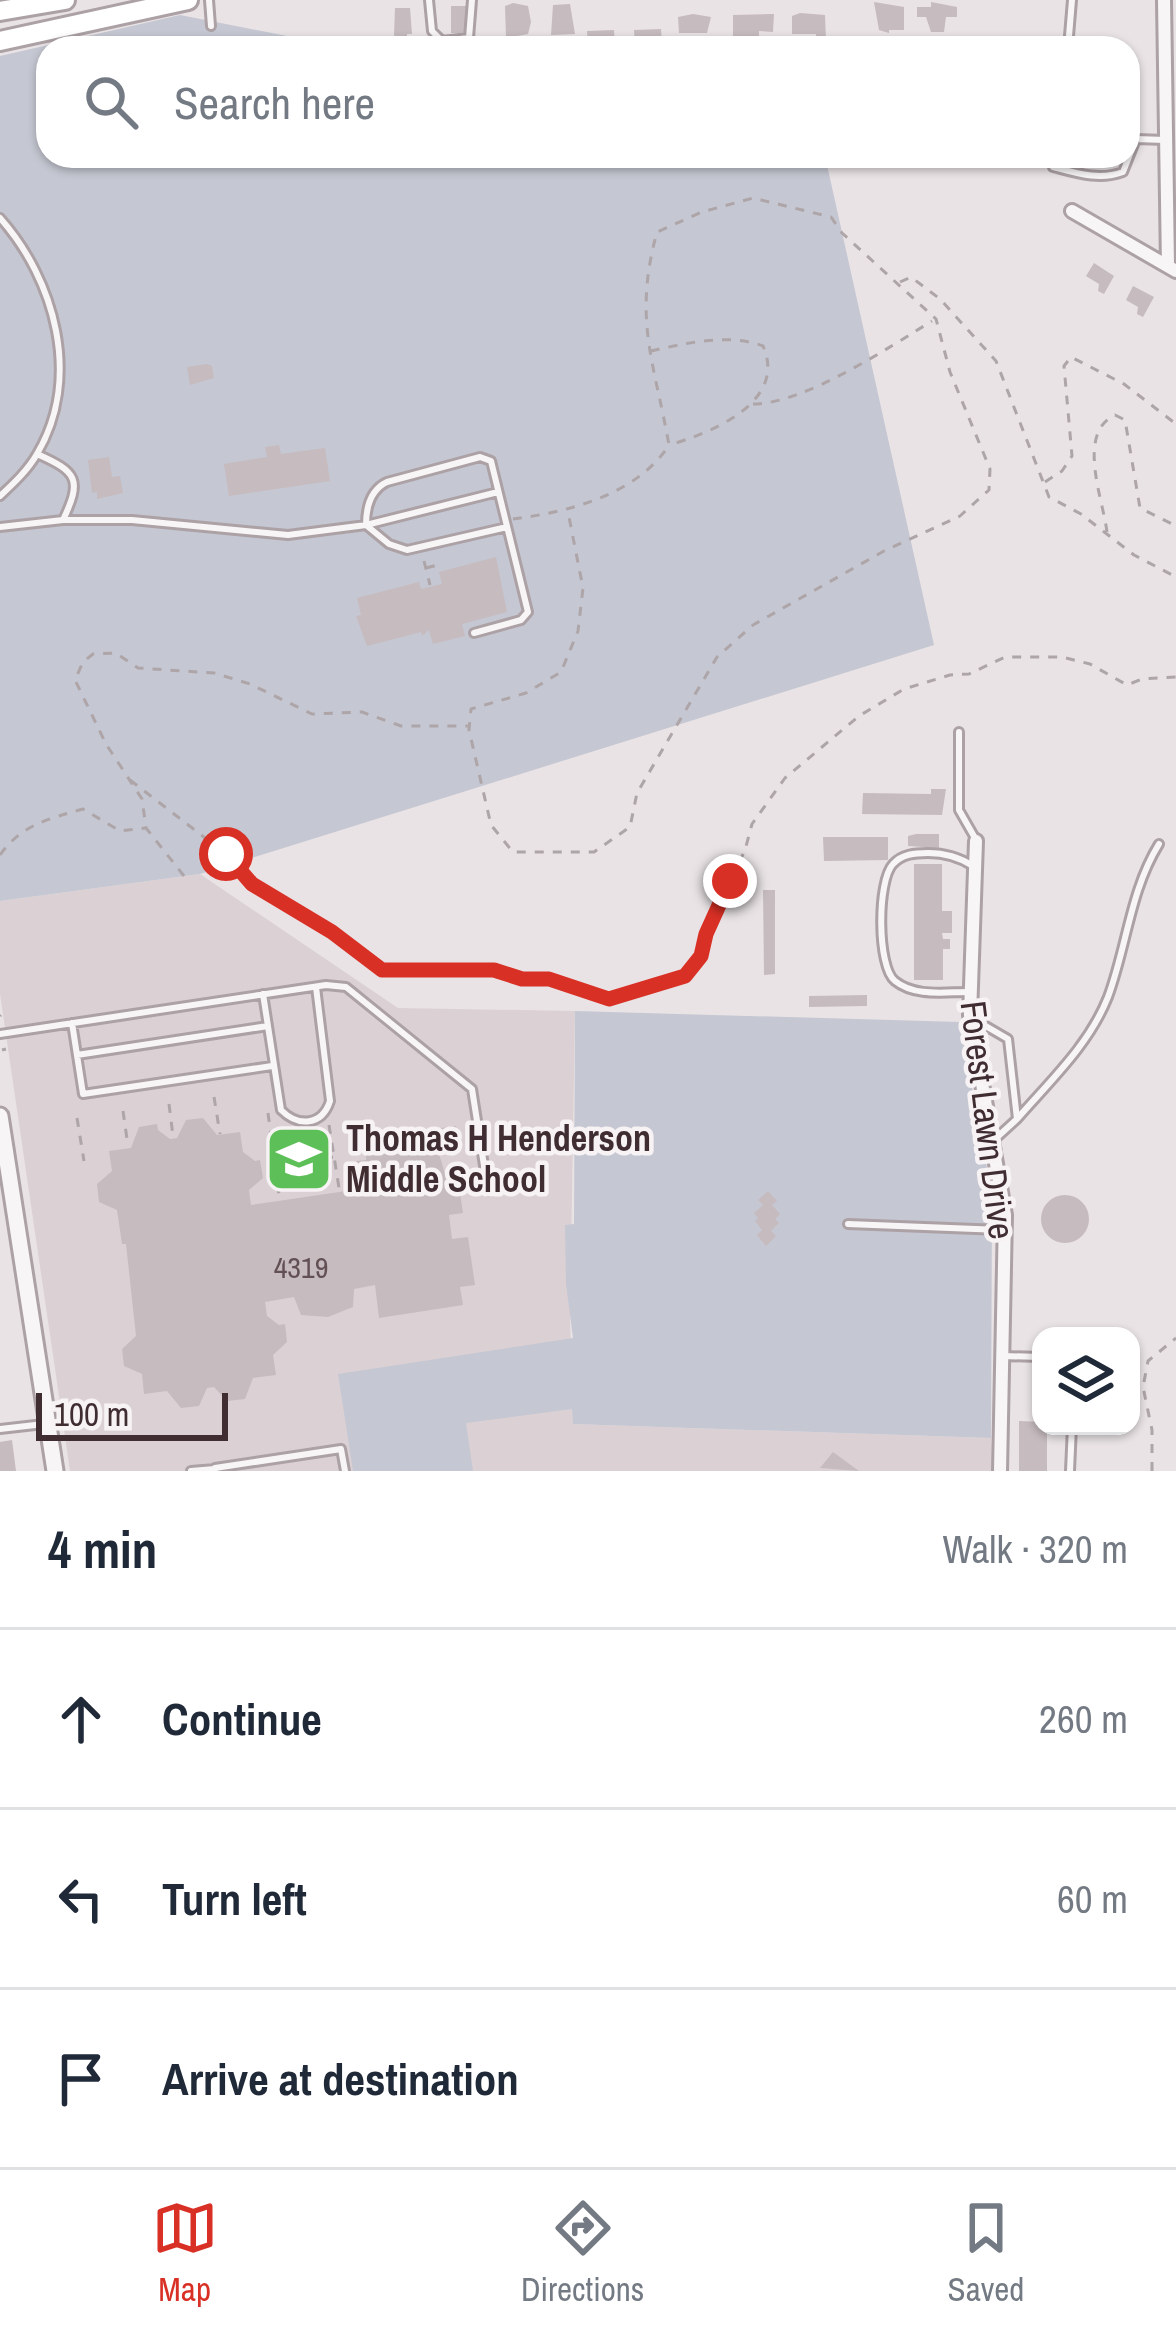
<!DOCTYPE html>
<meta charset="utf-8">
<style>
:root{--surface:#fff;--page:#f2f2f3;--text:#1f2937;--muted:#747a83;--line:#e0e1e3;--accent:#d93025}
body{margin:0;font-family:"Archivo Narrow",sans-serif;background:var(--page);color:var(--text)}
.controls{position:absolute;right:36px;bottom:36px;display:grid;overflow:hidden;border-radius:24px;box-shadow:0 3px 9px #0004}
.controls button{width:108px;height:108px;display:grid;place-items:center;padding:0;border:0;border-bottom:3px solid var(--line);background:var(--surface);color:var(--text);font:60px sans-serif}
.scale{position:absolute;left:36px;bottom:30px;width:192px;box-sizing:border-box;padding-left:12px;border:6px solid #402d32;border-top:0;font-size:33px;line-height:42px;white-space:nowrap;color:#402d32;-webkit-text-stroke:9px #f7f2f4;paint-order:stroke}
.stop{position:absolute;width:36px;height:36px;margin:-27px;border:9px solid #d93025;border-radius:50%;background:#fff}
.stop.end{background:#d93025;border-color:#fff;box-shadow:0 3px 12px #0008}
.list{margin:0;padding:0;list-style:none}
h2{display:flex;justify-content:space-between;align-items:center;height:156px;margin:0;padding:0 48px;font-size:51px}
h2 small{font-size:39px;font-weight:400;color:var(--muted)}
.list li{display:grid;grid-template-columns:78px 1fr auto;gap:36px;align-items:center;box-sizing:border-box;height:180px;padding:0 48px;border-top:3px solid var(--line)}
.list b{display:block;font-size:45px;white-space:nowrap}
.list em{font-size:39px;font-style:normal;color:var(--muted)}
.icon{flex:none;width:66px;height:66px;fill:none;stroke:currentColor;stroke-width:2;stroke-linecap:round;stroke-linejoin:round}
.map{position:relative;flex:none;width:1176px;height:1471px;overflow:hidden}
.search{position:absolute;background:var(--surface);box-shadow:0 3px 9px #0004;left:36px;right:36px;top:36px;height:132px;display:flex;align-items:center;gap:30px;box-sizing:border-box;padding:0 42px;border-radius:36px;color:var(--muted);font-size:45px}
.sheet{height:696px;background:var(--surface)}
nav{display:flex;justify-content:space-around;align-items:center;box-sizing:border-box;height:168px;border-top:3px solid var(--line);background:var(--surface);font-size:33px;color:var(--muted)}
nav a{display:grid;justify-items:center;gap:6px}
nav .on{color:var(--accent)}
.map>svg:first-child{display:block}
</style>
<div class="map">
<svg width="1176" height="1471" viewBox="0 0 1176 1471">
<rect width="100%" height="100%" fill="#e9e3e5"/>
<path fill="#dbd1d4" d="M200,874L398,1008L575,1011L570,1317L573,1424L991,1438L992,1471H70L0,994V901Z"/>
<path fill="#c5c7d2" d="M180,15L348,48H48V156H825L934,645L200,874L0,901V56Z
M575,1011L960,1022L992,1195L991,1438L573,1424L572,1409L466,1423L473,1471H353L338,1374L573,1338L566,1284L565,1225L574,1224Z"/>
<path fill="#c6bbbe" d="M874,2L904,7V30H889V33L879,30Z
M931,2L957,7V17H946L944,32H931L926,17H917V7H931Z
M513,3L528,6L531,22L528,34L506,38L505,6Z
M570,4L575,34L551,35L553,5Z
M451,6H467V33H451Z
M395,8H410L412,34H407V40H397L394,35Z
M800,13L825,15L826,40H816V34H792V16Z
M693,14L711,17L707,33H679L678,17Z
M774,14L773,32L759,31V41H752V45L733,41V15Z
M661,29L662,45L635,47L634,30Z
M614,30L615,48H588L587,31Z
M1094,263L1114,276L1104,294L1098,291L1099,284L1086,276Z
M1133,286L1154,297L1143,317L1137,314L1138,307L1126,300Z
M207,364L212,366L214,378L190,385L187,367Z
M279,445L281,454L325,448L330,481L229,496L224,464L267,457L265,447Z
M109,457L112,477L120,476L123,493L97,499V492L92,493L88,460Z
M496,557L507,612L462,624L465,636L433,644L429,630L422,636L421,632L367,646L356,616L361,615L357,598L419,582L421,589L442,584L439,572Z
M931,789H946L942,815L862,814L863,793L931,794Z
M916,834H939V848L908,846V836Z
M823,837H888V860L824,861Z
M914,864H942V911H952V933H942L943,939H950V949H943V980H914Z
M763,890H775V974L764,975Z
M867,995V1006L809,1007V996Z
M203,1118L217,1135L240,1132L243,1152L255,1161L260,1160L263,1178L249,1190L251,1205L360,1189L356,1161L366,1160V1154L437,1147L445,1174L457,1172L463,1213L449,1215L452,1239L468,1237L475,1285L460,1287L463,1305L379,1318L375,1285L354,1289L353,1307L328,1317L301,1315L294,1297L265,1302L267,1316L279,1325L285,1324L287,1342L273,1355L276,1375L253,1378L245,1399L227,1401L214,1387L207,1388L199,1406L181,1408L167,1391L144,1394L142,1374L124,1366L122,1349L136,1336L126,1244H122L117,1210L99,1202L97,1184L112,1171L109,1151L131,1148L139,1127L157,1124L158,1130L170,1139L177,1138L186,1120Z
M456,1126L458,1144L437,1147L434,1129Z
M768,1191L777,1201L772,1205L780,1214L775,1219L779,1223L771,1231L776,1236L766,1246L757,1235L762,1230L755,1221L758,1218L754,1213L763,1205L758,1200Z
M1041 1219a24 24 0 1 1 48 0a24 24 0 1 1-48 0Z
M1019,1421L1041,1422V1426H1047V1471H1019Z
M12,1440L16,1471H0V1442Z
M833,1452L859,1471L820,1468Z"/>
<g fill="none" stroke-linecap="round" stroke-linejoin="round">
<defs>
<path id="service" d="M209,0L211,26
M429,0L432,31L442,41L469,38L472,0
M1068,48L1072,0
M1053,156V167C1076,173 1099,181 1123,172L1136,139L1165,140
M0,218C55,280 82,378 37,454C28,470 13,484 0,496
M37,454C78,472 82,480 63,520
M0,527L63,520H132L288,535L366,525L389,544L407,550L507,527
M474,633L521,620L528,612L491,461L480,457L387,482C370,490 366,508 366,525L498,492
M959,732V810L975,838
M969,992C944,992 915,997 895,981C877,967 877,881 893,864C902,854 915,853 928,853C944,853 959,857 973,866
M263,994L281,1110C298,1127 322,1126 330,1101L316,987
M72,1023L83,1094L272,1066
M975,1024L984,1025L1008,1039L1017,1119L994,1140
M0,1034L326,985L346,987L472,1089L488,1191
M77,1055L268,1026
M1017,1119C1050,1081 1089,1045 1108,997C1127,946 1130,891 1159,844
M848,1224L1001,1230
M1003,1356L1041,1357
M0,1429L44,1424
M215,1468L341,1449L345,1471
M191,1471L215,1469
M1070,1471L1072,1426"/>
<path id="minor" d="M1164,0L1168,266
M1072,211L1176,271
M976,841L970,1015L1005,1215L1000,1471"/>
<path id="tertiary" d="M0,1116L55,1471"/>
<path id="secondary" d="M0,11L65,0
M0,41L188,0"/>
</defs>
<use href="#service" stroke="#aca1a5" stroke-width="12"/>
<use href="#minor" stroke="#aca1a5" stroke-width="18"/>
<use href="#tertiary" stroke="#aca1a5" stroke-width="21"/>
<use href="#secondary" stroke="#aca1a5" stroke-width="24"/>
<path stroke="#aea5a8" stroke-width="3" stroke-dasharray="9 9" stroke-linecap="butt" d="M900,282L911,277L940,299L996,361L1049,497L1081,514L1134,555L1176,577
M651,351C686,343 729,333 763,346C788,402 711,433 669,445
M753,404C804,404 888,348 932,321
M1045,482L1062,471L1072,456L1064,366L1071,357L1124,384L1176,424
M513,519C568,512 637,495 669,445C654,361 633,319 657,232L702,212L753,198L831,217L842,233L936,319L950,372L990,469L989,490L960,516L884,551L753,625L717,657L637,793L630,827L594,852H513L491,825L469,730L471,709L526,693L561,672L578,631L583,588L568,512
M1107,532C1103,499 1076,433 1115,415L1125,420L1140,508L1176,526
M424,561L430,585
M426,568L441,564
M130,780L226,854L252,884L332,932L382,970H494L522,979H549L609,999L685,977L701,956L706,934L745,850L752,824L785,778L859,716L904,689L950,675L969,674L1005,657H1062L1090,664L1127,685L1142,679L1176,677
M0,855C21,825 48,819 83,809L120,831L145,828
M184,876L146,828L142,799L106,744L75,680L83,662L93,654L116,653L138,668L214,673L250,684L312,714L362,712L401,726H468
M0,1016L1,1015
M2,1050L6,1049
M214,1097L220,1134
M169,1104L173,1136
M123,1111L128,1146
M268,1113L279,1195
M77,1118L84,1161
M329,1125L339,1188
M274,1141L302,1136
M277,1165L333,1157
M1152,1471V1430L1143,1387L1148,1361L1176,1338"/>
<use href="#service" stroke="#f8f5f6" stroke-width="6"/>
<use href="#minor" stroke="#f8f5f6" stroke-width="12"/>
<use href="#tertiary" stroke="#f8f5f6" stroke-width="15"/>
<use href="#secondary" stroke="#fff" stroke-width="18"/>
</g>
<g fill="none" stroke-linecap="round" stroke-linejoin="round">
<path stroke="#d93025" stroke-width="15" d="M226,854L252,884L332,932L382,970H494L522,979H549L609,999L685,976L701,956L706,934L730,881"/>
</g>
<defs>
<symbol id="school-square" viewBox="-11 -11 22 22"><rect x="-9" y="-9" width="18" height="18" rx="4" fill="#5dbf57" stroke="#f7f2f4"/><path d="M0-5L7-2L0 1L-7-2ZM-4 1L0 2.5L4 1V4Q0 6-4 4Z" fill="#fff"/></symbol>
</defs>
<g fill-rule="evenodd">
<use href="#school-square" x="261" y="1121" width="76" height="76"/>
</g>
<g text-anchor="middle" stroke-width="9" stroke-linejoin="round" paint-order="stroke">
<g font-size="30" fill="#625055">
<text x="301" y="1278">4319</text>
</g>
<g font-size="36" fill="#402d32" stroke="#f7f2f4">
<text transform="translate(988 1120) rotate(83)" y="13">Forest Lawn Drive</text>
</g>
<g font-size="36" font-weight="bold" fill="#402d32" stroke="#f7f2f4" text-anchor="start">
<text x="346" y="1151">Thomas H Henderson<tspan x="346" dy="41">Middle School</tspan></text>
</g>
</g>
</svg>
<div class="controls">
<button><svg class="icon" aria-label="layers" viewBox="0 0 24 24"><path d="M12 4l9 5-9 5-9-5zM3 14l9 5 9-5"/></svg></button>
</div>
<div class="scale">100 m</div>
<div class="stop" style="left:226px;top:854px"></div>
<div class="stop end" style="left:730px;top:881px"></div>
<div class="search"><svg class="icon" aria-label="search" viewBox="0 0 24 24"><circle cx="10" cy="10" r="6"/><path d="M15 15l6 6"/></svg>Search here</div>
</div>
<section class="sheet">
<h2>4 min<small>Walk · 320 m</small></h2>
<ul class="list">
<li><svg class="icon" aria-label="ahead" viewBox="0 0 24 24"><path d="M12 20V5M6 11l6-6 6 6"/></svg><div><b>Continue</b></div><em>260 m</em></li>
<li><svg class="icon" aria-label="left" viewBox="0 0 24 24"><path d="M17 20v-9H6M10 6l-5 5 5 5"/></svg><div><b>Turn left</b></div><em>60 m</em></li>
<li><svg class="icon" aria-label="arrive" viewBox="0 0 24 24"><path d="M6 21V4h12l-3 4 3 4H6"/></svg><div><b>Arrive at destination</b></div></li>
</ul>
</section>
<nav>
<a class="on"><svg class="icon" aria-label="map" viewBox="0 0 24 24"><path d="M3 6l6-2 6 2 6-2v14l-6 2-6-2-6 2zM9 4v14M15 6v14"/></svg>Map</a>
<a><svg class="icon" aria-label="directions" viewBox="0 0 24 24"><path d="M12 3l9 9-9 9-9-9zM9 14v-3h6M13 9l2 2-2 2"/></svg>Directions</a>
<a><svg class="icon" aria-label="saved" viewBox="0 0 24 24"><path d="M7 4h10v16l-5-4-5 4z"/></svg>Saved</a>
</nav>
